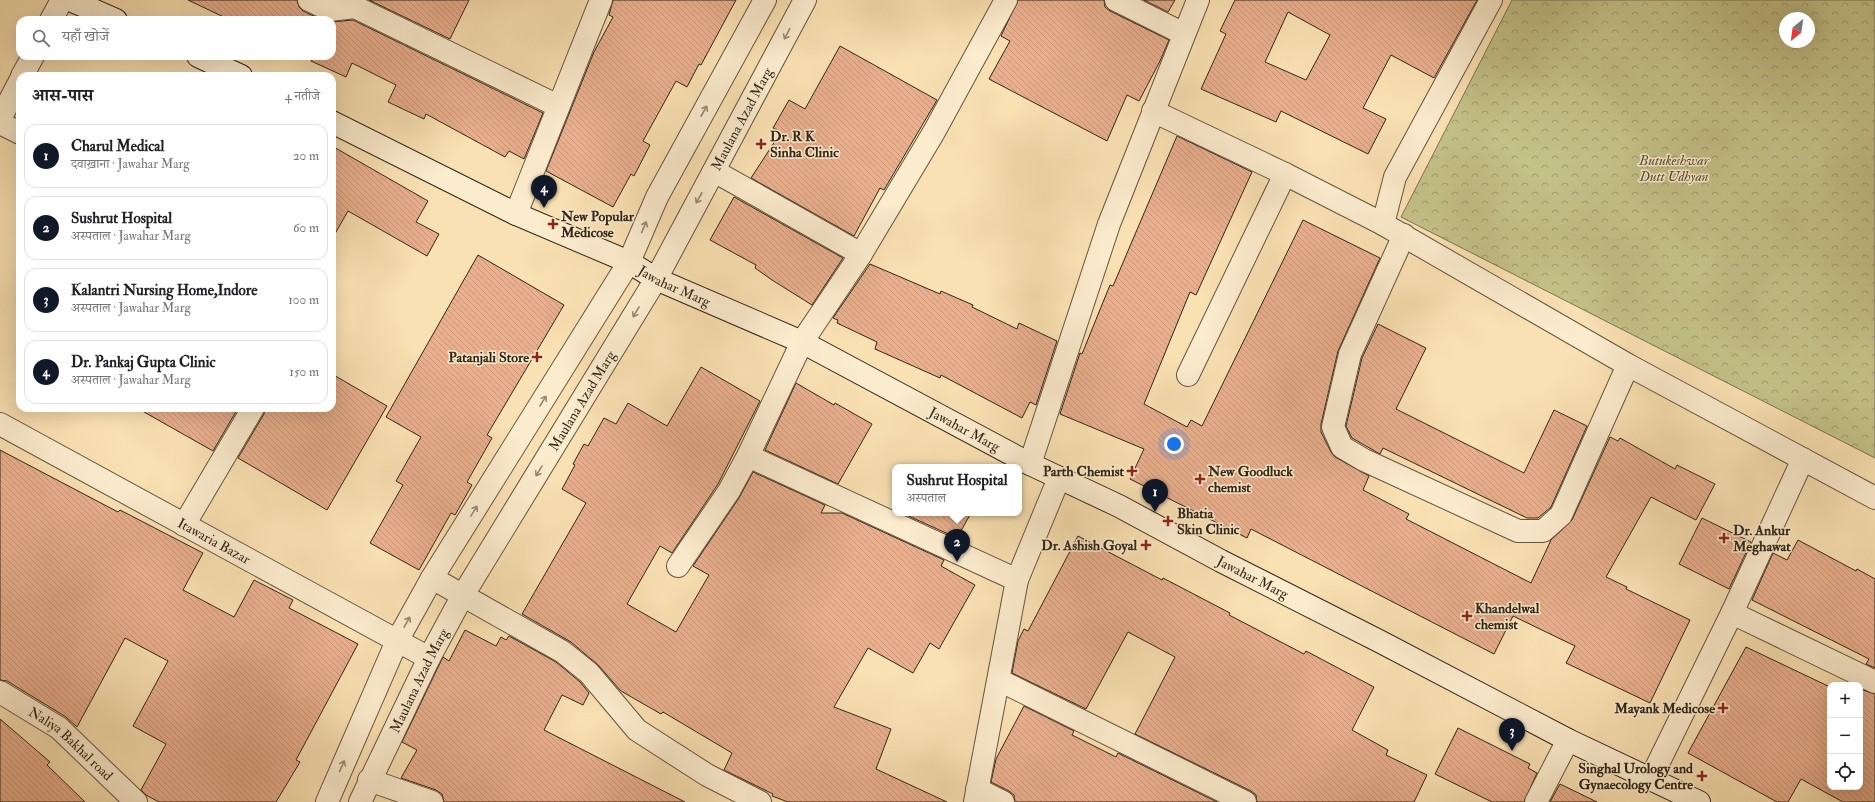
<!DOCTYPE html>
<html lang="hi">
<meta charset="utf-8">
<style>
:root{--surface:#fff;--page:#f2f2f2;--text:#202124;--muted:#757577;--line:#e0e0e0;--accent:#111827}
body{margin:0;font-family:"IM FELL Double Pica","Noto Serif Devanagari",serif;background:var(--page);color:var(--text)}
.controls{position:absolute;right:12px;bottom:12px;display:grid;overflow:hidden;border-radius:8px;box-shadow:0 4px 16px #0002}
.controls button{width:36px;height:36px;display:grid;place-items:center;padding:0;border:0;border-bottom:1px solid var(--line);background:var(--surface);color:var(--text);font:20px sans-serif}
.compass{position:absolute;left:1779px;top:12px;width:36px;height:36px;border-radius:50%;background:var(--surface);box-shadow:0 4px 16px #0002;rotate:209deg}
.you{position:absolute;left:1174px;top:444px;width:14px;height:14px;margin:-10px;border:3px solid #fff;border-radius:50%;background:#1a73e8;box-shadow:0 0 0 6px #1a73e833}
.badge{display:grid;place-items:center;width:26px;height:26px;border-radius:50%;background:var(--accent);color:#fff;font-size:13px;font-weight:700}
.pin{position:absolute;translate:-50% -33px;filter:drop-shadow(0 1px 2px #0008)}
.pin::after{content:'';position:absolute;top:21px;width:14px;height:12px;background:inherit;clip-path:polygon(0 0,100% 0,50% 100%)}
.popup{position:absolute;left:892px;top:464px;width:130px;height:52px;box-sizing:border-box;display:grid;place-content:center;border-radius:8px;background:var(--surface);filter:drop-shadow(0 1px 3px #0005);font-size:13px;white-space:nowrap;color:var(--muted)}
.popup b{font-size:15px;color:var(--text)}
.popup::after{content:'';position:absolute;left:50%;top:100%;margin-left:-8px;border:8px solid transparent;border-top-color:var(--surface)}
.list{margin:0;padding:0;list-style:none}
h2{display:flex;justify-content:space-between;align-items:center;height:52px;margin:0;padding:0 16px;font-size:17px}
h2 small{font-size:13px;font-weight:400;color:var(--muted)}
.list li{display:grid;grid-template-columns:26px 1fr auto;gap:12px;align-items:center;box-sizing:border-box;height:64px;margin:0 8px 8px;padding:0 8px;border:1px solid var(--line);border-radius:12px}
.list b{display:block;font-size:15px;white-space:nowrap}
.list p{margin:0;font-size:13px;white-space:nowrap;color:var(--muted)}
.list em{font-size:13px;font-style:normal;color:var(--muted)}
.icon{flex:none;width:22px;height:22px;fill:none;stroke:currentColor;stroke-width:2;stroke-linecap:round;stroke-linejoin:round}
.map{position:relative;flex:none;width:1875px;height:802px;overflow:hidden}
.search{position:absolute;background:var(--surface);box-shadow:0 4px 16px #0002;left:16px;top:16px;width:320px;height:44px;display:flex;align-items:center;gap:10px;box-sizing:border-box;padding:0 14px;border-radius:12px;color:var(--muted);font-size:15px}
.panel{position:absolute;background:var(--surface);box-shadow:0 4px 16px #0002;left:16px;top:72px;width:320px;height:340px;border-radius:12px}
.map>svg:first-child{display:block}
</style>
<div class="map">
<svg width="1875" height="802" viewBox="0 0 1875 802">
<defs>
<pattern id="park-crowns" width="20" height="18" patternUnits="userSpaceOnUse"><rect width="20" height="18" fill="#c4c189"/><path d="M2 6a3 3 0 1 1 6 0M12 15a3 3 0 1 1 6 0" fill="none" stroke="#a09d6f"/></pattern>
<pattern id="building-back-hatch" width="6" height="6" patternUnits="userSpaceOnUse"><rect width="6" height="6" fill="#eaaf8d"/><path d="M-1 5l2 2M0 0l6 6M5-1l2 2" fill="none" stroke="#c99679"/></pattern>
</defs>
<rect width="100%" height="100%" fill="#fae1b3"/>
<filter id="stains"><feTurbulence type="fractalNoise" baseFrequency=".005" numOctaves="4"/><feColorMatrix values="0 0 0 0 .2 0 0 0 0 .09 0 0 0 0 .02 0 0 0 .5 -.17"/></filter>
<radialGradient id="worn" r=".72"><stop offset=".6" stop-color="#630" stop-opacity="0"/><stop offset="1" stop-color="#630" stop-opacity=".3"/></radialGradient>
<path fill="url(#park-crowns)" stroke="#7b7450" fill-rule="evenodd" d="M1512,0H1875V458L1401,217ZM1785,18H1809V42H1785Z"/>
<path fill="url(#building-back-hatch)" stroke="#322617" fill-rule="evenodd" d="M188,0H297L299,7L303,11L322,20H230Z
M369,0H469L450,39Z
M613,0H736L701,65L699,64L687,87L676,81L643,141L650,145L634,176L631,174L613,207L546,171L594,52L613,17L609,15Z
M1018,0H1104L1105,7L1110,11L1169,40L1160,61L1139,101L1127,95L1107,141L989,79L1010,41L1001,36Z
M1144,0H1175L1168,12Z
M1235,0H1477L1434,78L1391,55L1363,108L1386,119L1368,154L1281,111L1276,122L1201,89L1226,34L1220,31ZM1288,12L1330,35L1306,80L1265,62Z
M353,20L543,113L524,159L509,151L505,157L426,114L424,119L388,102L396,85L352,63L346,77L311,61L312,59L306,56H332V22Z
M840,46L937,100L884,190L880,188L854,236L751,178L781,132L773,128L789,100L805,109Z
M1177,136L1252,172L1196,295L1190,292L1144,404L1187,427L1191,420L1202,426L1303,220L1380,258L1338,351L1321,424V432L1331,452L1335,457L1369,476L1363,490L1409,514L1406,519L1531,583L1551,540L1572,520L1610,437L1618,441L1620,438L1675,469L1677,465L1715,484L1696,520L1651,497L1606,577L1627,587L1626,589L1690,620L1650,703L1566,663L1575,646L1513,616L1494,654L1251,529L1247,538L1130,479L1144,449L1060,414L1080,353L1082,354L1110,285L1113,286Z
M332,146L428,201L416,222L439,234L427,256L348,211L332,239Z
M734,197L843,258L812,305L772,280L755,268L756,265L710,240Z
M478,255L564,305L487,435L492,438L467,482L472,485L455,515L451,513L419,570L370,543L403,485L396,481L421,437L386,417Z
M870,264L940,294L941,291L973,305L972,307L1017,329L1019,323L1057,341L1036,405L1030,402L1022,418L941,375L940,378L875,349L877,342L837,323L838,320L833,318Z
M1378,324L1426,348L1396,409L1524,473L1554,410L1587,426L1551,507L1538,518H1527L1383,448L1380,454L1352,438L1346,426L1362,358Z
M701,367L760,401L718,484L672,553L660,546L627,604L676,632L709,575L693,566L739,498L753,472L825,505L821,513H842L944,560L941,566L975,585L939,649L930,643L913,673L868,648L834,707L891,729L876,769L947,802H788L772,796L773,794L724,770L732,753L663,712L661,714L621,691L598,665L571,642L522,614L586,503L562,489L575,465L573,464L584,444L588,446L604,418L616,424L628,403L667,426Z
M332,374L387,406L327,510L238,458L264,414L265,408H332Z
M796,383L834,405L835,403L872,424L838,484L765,450Z
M137,408H238L213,451Z
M0,450L118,512L120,510L203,553L183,590L234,617L254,580L293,600L289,608L358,644L296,760L300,762L276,802H159L146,795L141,790L166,744L133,726L168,661L125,638L77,727L66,717L7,681L0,680Z
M902,513H971L957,538Z
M1702,518L1751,542L1729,589L1679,564Z
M1078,536L1162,580L1163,578L1230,613L1229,615L1304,654L1306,651L1374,687L1352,730L1388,750L1386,755L1427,775L1414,802H1257L1256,795L1251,791L1135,734L1175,657L1128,632L1086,709L1012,673L1018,641L1024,629L1028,631Z
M1798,540L1856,571L1857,569L1875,579V668L1866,664L1869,659L1752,600L1773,553L1787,560Z
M465,630L496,646L501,637L506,640L509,636L556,662L580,682L589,693L583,705L562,695L544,730L685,802H444L442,794L436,790L401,778L417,750L402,742L443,657L449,661Z
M1746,647L1830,687V787H1860V689L1875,694V802H1843L1801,779L1788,802H1777L1688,753Z
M1024,706L1074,731L1072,735L1116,757L1118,753L1217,802H1015L1014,795L1009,791L991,782L996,759Z
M0,719L50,762L47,765L85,802H0Z
M1458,728L1530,764L1528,768L1537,773L1524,802H1492L1435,774Z
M1560,784L1597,802H1550Z"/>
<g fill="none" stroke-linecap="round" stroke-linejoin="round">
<defs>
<g id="minor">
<path d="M309,0L330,10L355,7L558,106"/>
<path d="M1116,0L1184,34"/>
<path d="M1491,0L1395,177L1383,224L1628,365L1875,498"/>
<path d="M51,20L62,0"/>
<path d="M22,76L33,56"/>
<path d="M1153,111L1285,174"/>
<path d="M0,119L20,81"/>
<path d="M0,123L20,133"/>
<path d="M714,171L861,254"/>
<path d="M516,214L601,0"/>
<path d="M1404,235L1350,354L1333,427L1342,447L1364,460L1518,531H1543L1561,515L1628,365"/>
<path d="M1188,375L1285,174L1383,224"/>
<path id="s1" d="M0,424L429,658"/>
<path d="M748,456L1017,580"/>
<path d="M1030,464L1109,224L1198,0"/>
<path d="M184,525L253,408"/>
<path d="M678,566L729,491L748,456L802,342L861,254L934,132L1006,0"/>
<path d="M432,578L563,652L589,673L637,730L707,775L760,802"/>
<path d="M1732,613L1875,682"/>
<path d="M999,680L1245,802"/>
<path id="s2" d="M0,692L59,728L136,802"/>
<path d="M1651,778L1732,613L1803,459"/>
<path d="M369,780L432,802"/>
<path d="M977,789L1003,802"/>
<path d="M975,802L1017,580L1059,478"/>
<path d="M1536,802L1568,740"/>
</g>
<g id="tertiary">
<path d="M327,802L397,641L432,578L629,262L657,197L765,0"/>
<path id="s3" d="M360,802L429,658L463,595L656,279L805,0"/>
</g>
<g id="secondary">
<path d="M70,0L116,20"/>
<path d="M198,56L241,76"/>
<path id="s4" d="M332,122L516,214L629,262L656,279L802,342L1030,464L1119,506L1221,561L1379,641L1568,740L1699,802"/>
</g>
</defs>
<use href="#minor" stroke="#64553e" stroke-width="24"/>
<use href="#tertiary" stroke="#64553e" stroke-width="24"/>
<use href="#secondary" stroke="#322617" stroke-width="24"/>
<use href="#minor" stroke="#fcecce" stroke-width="22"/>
<use href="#tertiary" stroke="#fcecce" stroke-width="22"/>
<use href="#secondary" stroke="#fcecce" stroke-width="22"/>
</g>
<defs><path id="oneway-shaft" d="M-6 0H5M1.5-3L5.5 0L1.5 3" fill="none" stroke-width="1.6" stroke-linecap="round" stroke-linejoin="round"/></defs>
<g stroke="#978972">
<use href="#oneway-shaft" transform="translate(787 34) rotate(118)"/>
<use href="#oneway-shaft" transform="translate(704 111) rotate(-61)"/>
<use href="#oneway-shaft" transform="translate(699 198) rotate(119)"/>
<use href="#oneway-shaft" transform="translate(644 227) rotate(-67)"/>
<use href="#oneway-shaft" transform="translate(636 312) rotate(121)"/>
<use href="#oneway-shaft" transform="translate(543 401) rotate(-58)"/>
<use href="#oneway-shaft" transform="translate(539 471) rotate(121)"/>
<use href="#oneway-shaft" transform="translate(474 511) rotate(-58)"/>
<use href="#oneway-shaft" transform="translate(407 622) rotate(-61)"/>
<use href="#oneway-shaft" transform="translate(342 766) rotate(-66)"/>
</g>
<g fill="#8f2418" stroke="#fcecce" stroke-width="1.5">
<path d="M759 138h4v4h4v4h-4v4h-4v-4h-4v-4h4z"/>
<path d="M551 218h4v4h4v4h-4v4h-4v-4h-4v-4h4z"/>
<path d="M535 351h4v4h4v4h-4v4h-4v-4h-4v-4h4z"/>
<path d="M1130 465h4v4h4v4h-4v4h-4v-4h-4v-4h4z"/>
<path d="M1198 473h4v4h4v4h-4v4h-4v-4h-4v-4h4z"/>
<path d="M1166 515h4v4h4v4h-4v4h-4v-4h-4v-4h4z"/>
<path d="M1722 532h4v4h4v4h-4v4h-4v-4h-4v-4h4z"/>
<path d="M1144 539h4v4h4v4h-4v4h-4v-4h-4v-4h4z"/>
<path d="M1465 610h4v4h4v4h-4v4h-4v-4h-4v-4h4z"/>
<path d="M1721 702h4v4h4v4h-4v4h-4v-4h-4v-4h4z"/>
<path d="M1700 770h4v4h4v4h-4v4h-4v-4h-4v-4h4z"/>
</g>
<g text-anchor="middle" stroke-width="3" stroke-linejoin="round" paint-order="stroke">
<g font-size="14" fill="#322617" stroke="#fcecce">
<text dy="5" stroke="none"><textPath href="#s3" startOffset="783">Maulana Azad Marg</textPath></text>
<text dy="5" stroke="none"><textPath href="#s4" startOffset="380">Jawahar Marg</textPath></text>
<text dy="5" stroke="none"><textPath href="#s3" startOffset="459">Maulana Azad Marg</textPath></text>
<text dy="5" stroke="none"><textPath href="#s4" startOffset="704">Jawahar Marg</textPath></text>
<text dy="5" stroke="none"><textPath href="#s1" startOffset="244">Itawaria Bazar</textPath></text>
<text dy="5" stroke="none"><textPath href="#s4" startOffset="1028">Jawahar Marg</textPath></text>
<text dy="5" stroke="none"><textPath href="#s3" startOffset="135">Maulana Azad Marg</textPath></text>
<text dy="5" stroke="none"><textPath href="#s2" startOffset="88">Naliya Bakhal road</textPath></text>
</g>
<g font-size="14" font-weight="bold" fill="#322617" stroke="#fcecce" text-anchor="start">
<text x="770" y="141">Dr. R K<tspan x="770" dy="16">Sinha Clinic</tspan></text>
<text x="561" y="221">New Popular<tspan x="561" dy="16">Medicose</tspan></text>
<text x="529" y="362" text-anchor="end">Patanjali Store</text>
<text x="1124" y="476" text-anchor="end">Parth Chemist</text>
<text x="1208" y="476">New Goodluck<tspan x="1208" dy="16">chemist</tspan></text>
<text x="1177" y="518">Bhatia<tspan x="1177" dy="16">Skin Clinic</tspan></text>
<text x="1733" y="535">Dr. Ankur<tspan x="1733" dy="16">Meghawat</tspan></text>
<text x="1137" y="550" text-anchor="end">Dr. Ashish Goyal</text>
<text x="1475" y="613">Khandelwal<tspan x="1475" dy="16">chemist</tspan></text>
<text x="1715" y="713" text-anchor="end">Mayank Medicose</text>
<text x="1693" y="773" text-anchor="end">Singhal Urology and<tspan x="1693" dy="16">Gynaecology Centre</tspan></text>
</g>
<g font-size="14" font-style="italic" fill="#564d34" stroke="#fcecce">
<text x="1674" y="165">Butukeshwar<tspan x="1674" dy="16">Dutt Udhyan</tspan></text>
</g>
</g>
<rect width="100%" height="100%" filter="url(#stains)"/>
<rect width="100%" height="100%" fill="url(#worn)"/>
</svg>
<div class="controls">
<button>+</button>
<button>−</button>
<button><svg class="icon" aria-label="locate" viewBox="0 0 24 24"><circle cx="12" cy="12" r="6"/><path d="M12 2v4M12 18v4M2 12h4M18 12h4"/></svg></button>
</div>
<svg class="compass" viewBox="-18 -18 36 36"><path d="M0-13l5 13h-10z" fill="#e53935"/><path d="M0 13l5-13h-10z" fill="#757577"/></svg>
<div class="you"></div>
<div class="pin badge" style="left:1155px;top:512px">1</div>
<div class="pin badge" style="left:957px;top:562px">2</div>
<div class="popup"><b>Sushrut Hospital</b>अस्पताल</div>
<div class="pin badge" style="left:1512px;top:751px">3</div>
<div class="pin badge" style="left:544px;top:208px">4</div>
<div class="search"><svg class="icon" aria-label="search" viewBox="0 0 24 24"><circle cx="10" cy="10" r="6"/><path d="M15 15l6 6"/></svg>यहाँ खोजें</div>
<section class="panel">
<h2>आस-पास<small>4 नतीजे</small></h2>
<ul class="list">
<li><span class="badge">1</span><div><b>Charul Medical</b><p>दवाख़ाना · Jawahar Marg</p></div><em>20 m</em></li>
<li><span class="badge">2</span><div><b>Sushrut Hospital</b><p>अस्पताल · Jawahar Marg</p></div><em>60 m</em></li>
<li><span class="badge">3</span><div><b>Kalantri Nursing Home,Indore</b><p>अस्पताल · Jawahar Marg</p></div><em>100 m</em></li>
<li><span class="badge">4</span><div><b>Dr. Pankaj Gupta Clinic</b><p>अस्पताल · Jawahar Marg</p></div><em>150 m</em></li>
</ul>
</section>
</div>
